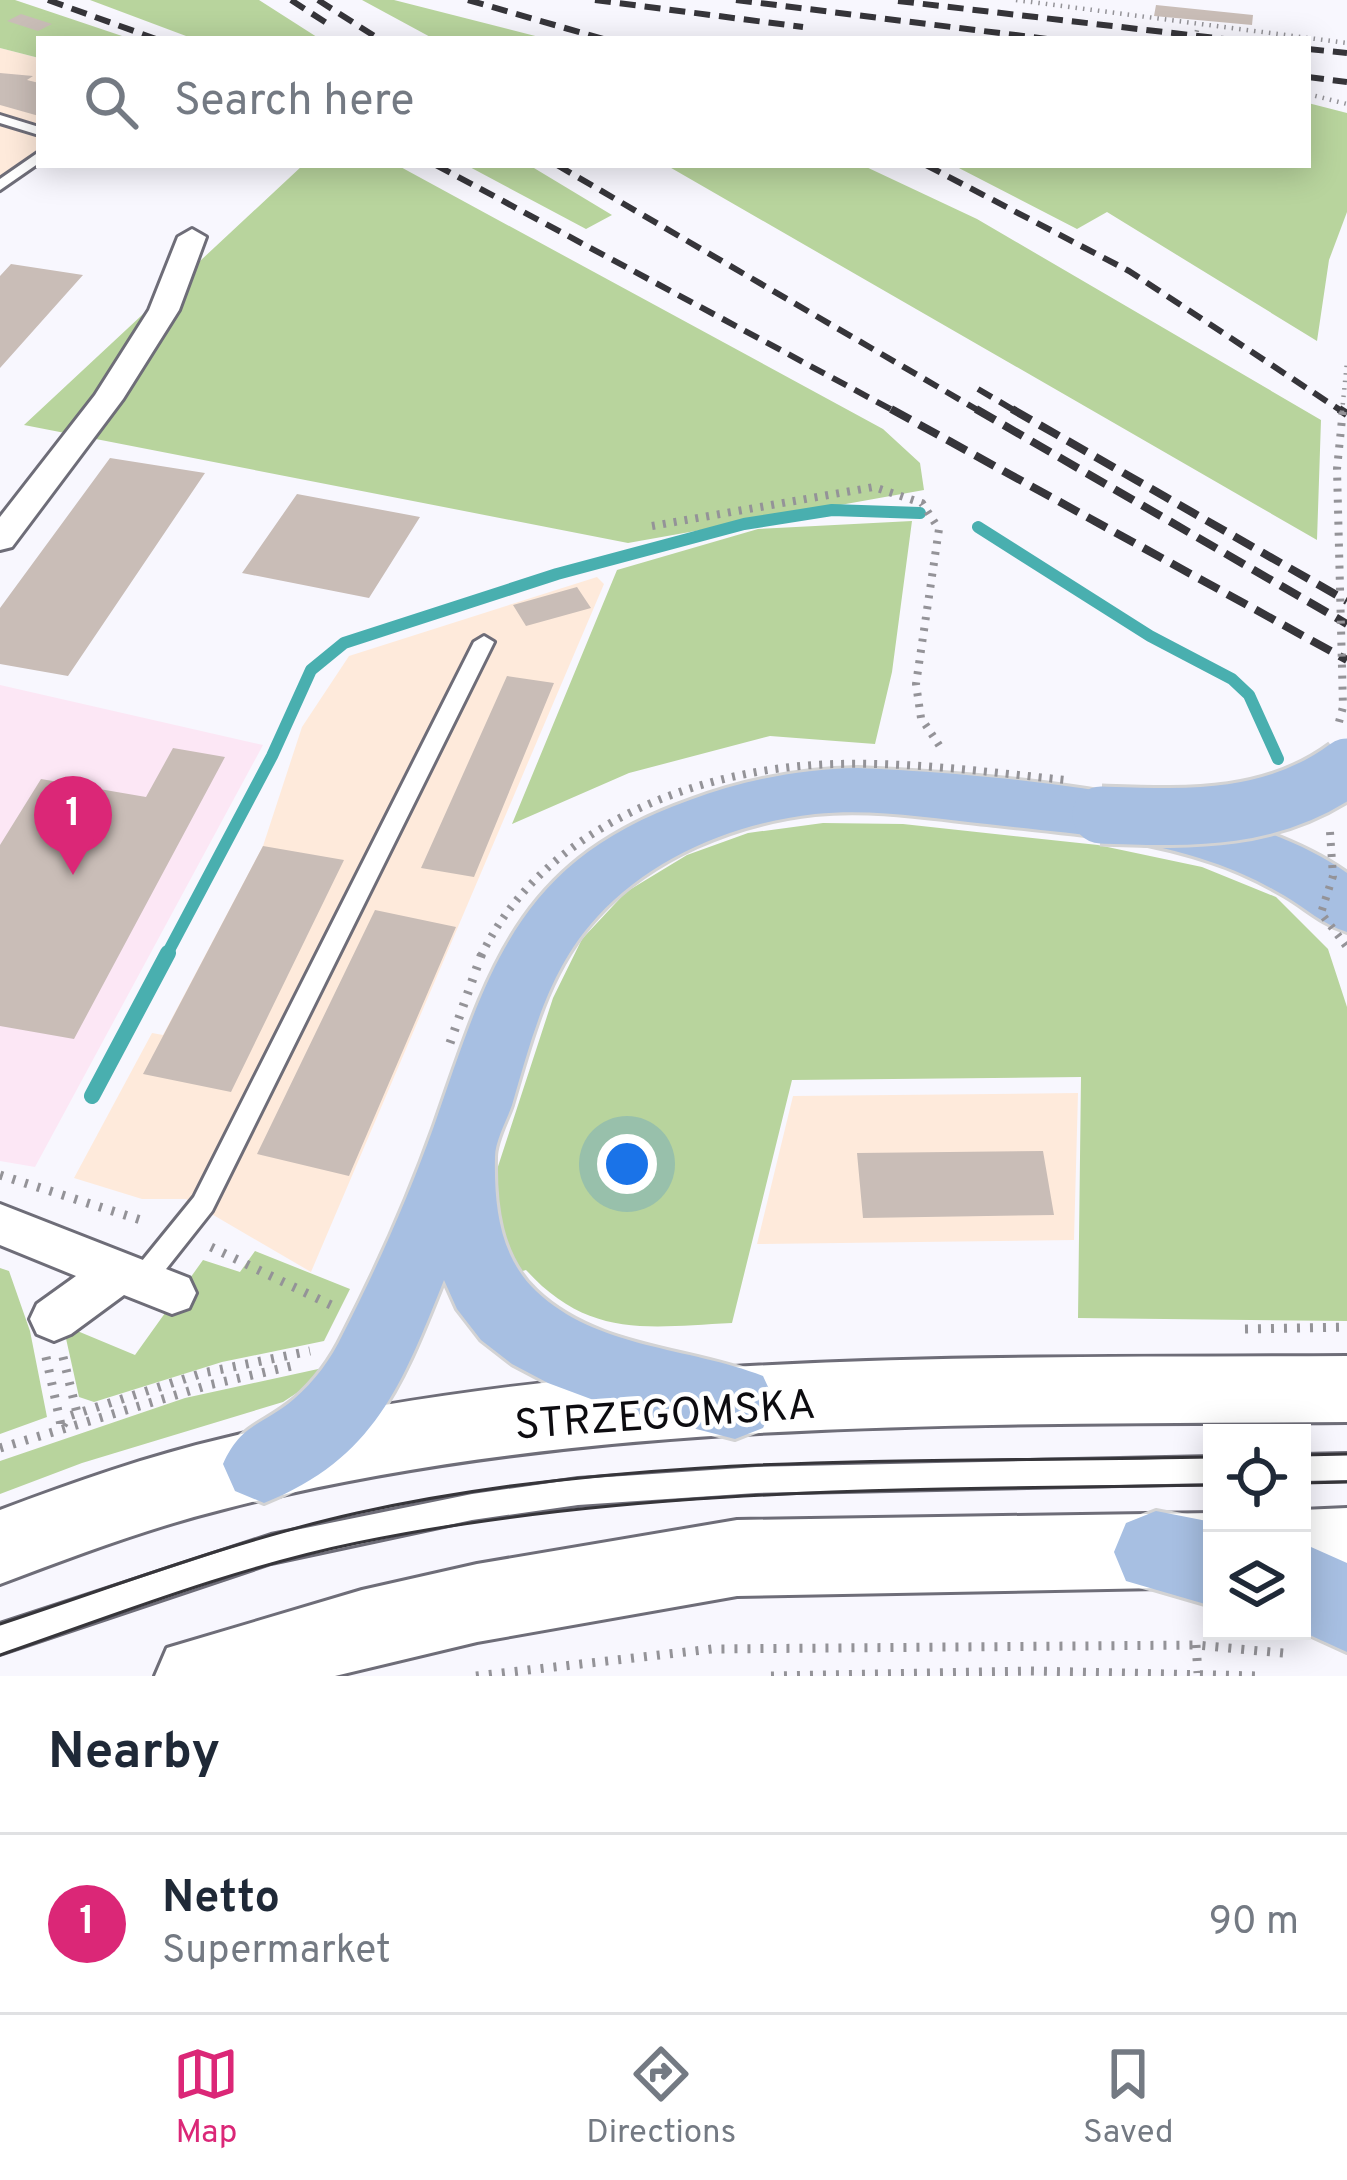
<!DOCTYPE html>
<style>
:root{--surface:#fff;--page:#f6f6f7;--text:#1f2937;--muted:#747a83;--line:#e0e1e3;--accent:#db2777}
body{margin:0;font-family:Overpass,sans-serif;background:var(--page);color:var(--text)}
.controls{position:absolute;right:36px;bottom:36px;display:grid;overflow:hidden;border-radius:0px;box-shadow:0 6px 30px #0003}
.controls button{width:108px;height:108px;display:grid;place-items:center;padding:0;border:0;border-bottom:3px solid var(--line);background:var(--surface);color:var(--text);font:60px sans-serif}
.you{position:absolute;left:627px;top:1164px;width:42px;height:42px;margin:-30px;border:9px solid #fff;border-radius:50%;background:#1a73e8;box-shadow:0 0 0 18px #1a73e833}
.badge{display:grid;place-items:center;width:78px;height:78px;border-radius:50%;background:var(--accent);color:#fff;font-size:39px;font-weight:700}
.pin{position:absolute;translate:-50% -99px;filter:drop-shadow(0 3px 6px #0008)}
.pin::after{content:'';position:absolute;top:63px;width:42px;height:36px;background:inherit;clip-path:polygon(0 0,100% 0,50% 100%)}
.list{margin:0;padding:0;list-style:none}
h2{display:flex;justify-content:space-between;align-items:center;height:156px;margin:0;padding:0 48px;font-size:51px}
h2 small{font-size:39px;font-weight:400;color:var(--muted)}
.list li{display:grid;grid-template-columns:78px 1fr auto;gap:36px;align-items:center;box-sizing:border-box;height:180px;padding:0 48px;border-top:3px solid var(--line)}
.list b{display:block;font-size:45px;white-space:nowrap}
.list p{margin:0;font-size:39px;white-space:nowrap;color:var(--muted)}
.list em{font-size:39px;font-style:normal;color:var(--muted)}
.icon{flex:none;width:66px;height:66px;fill:none;stroke:currentColor;stroke-width:2;stroke-linecap:round;stroke-linejoin:round}
.map{position:relative;flex:none;width:1347px;height:1676px;overflow:hidden}
.search{position:absolute;background:var(--surface);box-shadow:0 6px 30px #0003;left:36px;right:36px;top:36px;height:132px;display:flex;align-items:center;gap:30px;box-sizing:border-box;padding:0 42px;border-radius:0px;color:var(--muted);font-size:45px}
.sheet{height:336px;background:var(--surface)}
nav{display:flex;justify-content:space-around;align-items:center;box-sizing:border-box;height:168px;border-top:3px solid var(--line);background:var(--surface);font-size:33px;color:var(--muted)}
nav a{display:grid;justify-items:center;gap:6px}
nav .on{color:var(--accent)}
.map>svg:first-child{display:block}
</style>
<div class="map">
<svg width="1347" height="1676" viewBox="0 0 1347 1676">
<rect width="100%" height="100%" fill="#f8f7fe"/>
<path fill="#fce7f5" d="M0,685L263,745L35,1167L0,1161Z"/>
<path fill="#feeadb" d="M0,48L39,58V151L0,180Z
M597,577L604,584L311,1272L186,1199H142L74,1178L152,1033L163,1035L263,846L302,727L349,656Z
M1078,1093L1074,1240L757,1244L793,1096Z"/>
<path fill="#b8d49d" d="M0,0H15L131,39H39V58L0,48Z
M90,0H259L320,39H194Z
M362,0H394L547,39H434Z
M1308,103L1347,113V212L1329,260L1317,341L1107,212L1077,229L953,165H1308Z
M303,165H397L883,429L920,463L924,490L628,543L24,425Z
M466,165H529L612,215L586,229Z
M666,165H862L977,219L1321,420L1317,540Z
M912,521L892,672L875,744L770,736L629,773L512,824L617,570L758,529Z
M823,823L903,824L1098,845L1202,867L1276,897L1328,949L1347,1007V1321L1078,1318L1081,1077L792,1080L732,1323C647,1327 589,1339 526,1270L508,1275L488,1197L553,998L582,939L626,892L687,855L748,833Z
M255,1251L350,1289L324,1341L222,1362L94,1402L79,1397L63,1325L135,1355L203,1260L240,1272Z
M0,1268L9,1271L30,1331L47,1417L0,1434Z
M341,1364L283,1402L82,1463L0,1494V1461L185,1398Z"/>
<g fill="none" stroke-linecap="round" stroke-linejoin="round">
<path stroke="#49afaf" stroke-width="12" d="M978,527L1150,636L1232,679L1249,695L1278,759
M166,956L272,756L311,670L344,643L557,574L744,524L832,510L920,513"/>
<path stroke="#49afaf" stroke-width="16" d="M92,1096L168,953"/>
</g>
<path fill="#c9bdb7" d="M1156,5L1253,15L1252,25L1154,16Z
M21,14L52,24L38,31L7,21Z
M0,73L33,76L27,80L39,83V116L0,105Z
M11,264L83,275L0,368V276Z
M110,458L205,473L68,676L0,664V608Z
M297,494L420,517L369,598L242,573Z
M577,587L591,608L526,626L513,605Z
M507,676L554,683L474,877L421,868Z
M173,748L225,757L74,1039L0,1026V845L41,779L146,797Z
M263,846L344,860L231,1092L143,1074Z
M375,910L456,927L349,1176L257,1154Z
M1043,1151L1054,1215L863,1218L857,1153Z"/>
<g fill="none" stroke-linecap="round" stroke-linejoin="round">
<defs>
<path id="lane" d="M0,115L39,127V135L0,123Z
M39,152V163L0,190V179Z
M484,636L494,642L212,1211L151,1288L142,1291L133,1288L129,1280L133,1272L194,1197L474,642Z
M1347,1454V1480L1302,1481V1455Z
M1212,1457V1483L756,1493L578,1505L472,1520L271,1563L0,1654V1624L271,1535L472,1494L578,1479L756,1467Z"/>
<path id="street" d="M192,229L206,237L179,310L123,399L12,547L0,550V517L95,395L149,310L178,237Z
M0,1204L189,1278L196,1293L189,1308L172,1314L124,1295L71,1334L54,1341L37,1334L30,1319L37,1304L76,1276L0,1245Z"/>
<path id="secondary" d="M1347,1356V1422C978,1425 584,1416 224,1509C148,1528 74,1556 0,1584V1510C74,1482 148,1456 225,1438C589,1349 975,1358 1347,1356Z
M1347,1508V1582L1302,1584V1510Z
M1212,1513V1587L737,1596L477,1642L335,1676H155L167,1648L362,1590L477,1564L737,1520Z"/>
<path id="primary" d="M858,768C994,774 1236,794 1347,873V932C1322,924 1307,909 1285,896C1261,882 1236,870 1211,862C1140,837 1061,833 987,824C930,818 872,808 815,814C735,823 652,857 597,917C548,970 532,1037 512,1105C507,1120 495,1141 495,1157C494,1204 499,1256 536,1291C597,1349 689,1347 763,1376L775,1402L763,1428L735,1439L615,1408L548,1383L512,1364L481,1340L457,1309L444,1280C402,1384 375,1459 264,1503L235,1491L223,1464C241,1423 262,1426 294,1399C315,1381 331,1359 343,1334C377,1268 409,1196 434,1126C489,968 517,861 690,800C744,780 800,769 858,768Z
M1156,1511L1212,1522V1606L1126,1581L1114,1552L1126,1523Z
M1302,1543L1347,1563V1652L1301,1631Z"/>
</defs>
<use href="#lane" stroke="#6e6d78" stroke-width="6"/>
<use href="#street" stroke="#6e6d78" stroke-width="6"/>
<use href="#secondary" stroke="#6e6d78" stroke-width="6"/>
<use href="#primary" stroke="#d3d3d4" stroke-width="6"/>
<path stroke="#949398" stroke-width="4.5" stroke-dasharray="1.5 6" stroke-linecap="butt" d="M1016,0L1347,43
M1195,39L1198,26
M1308,94L1347,104"/>
<path stroke="#949398" stroke-width="8" stroke-dasharray="3 8" stroke-linecap="butt" d="M652,526L874,487L922,503L939,529L916,684L921,718L943,751"/>
<path stroke="#949398" stroke-width="9" stroke-dasharray="3 10" stroke-linecap="butt" d="M0,1175L147,1222
M211,1247L333,1306
M1245,1329L1347,1327
M46,1357L61,1425
M63,1357L77,1413
M63,1425L69,1416L203,1373L310,1351
M0,1448L209,1385L296,1365
M1196,1645L1198,1673
M476,1676L712,1649L1196,1645L1293,1654
M771,1676L1030,1671L1259,1676"/>
<use href="#lane" fill="#fff" fill-rule="evenodd"/>
<use href="#street" fill="#fff" fill-rule="evenodd"/>
<use href="#secondary" fill="#fff" fill-rule="evenodd"/>
<use href="#primary" fill="#a7bfe2" fill-rule="evenodd"/>
<path stroke="#36353a" stroke-width="3" d="M1302,1455L1347,1454
M1302,1483L1347,1482
M0,1624C118,1585 236,1540 357,1513C636,1451 928,1463 1212,1457
M0,1655C118,1614 235,1568 357,1543C638,1485 927,1490 1212,1485"/>
<path stroke="#36353a" stroke-width="6" stroke-dasharray="16 9" stroke-linecap="butt" d="M48,0L156,39
M291,0L331,26
M318,0L379,39
M468,0L603,39
M595,0L803,27
M736,0L1047,39
M898,1L1224,39
M1308,49L1347,53
M1308,77L1347,82
M436,165L896,412
M557,165L981,412
M926,165L1129,271L1343,412
M978,389L1017,412"/>
<path stroke="#36353a" stroke-width="8" stroke-dasharray="22 10" stroke-linecap="butt" d="M891,409L1347,660
M976,409L1347,624
M1012,409L1347,601
M1339,409L1347,414"/>
<defs>
<path id="primary-bridge" d="M1101,815C1189,818 1273,822 1347,767"/>
</defs>
<use href="#primary-bridge" stroke="#d3d3d4" stroke-width="63" stroke-linecap="butt"/>
<path stroke="#949398" stroke-width="4.5" stroke-dasharray="1.5 6" stroke-linecap="butt" d="M1342,412L1347,362"/>
<path stroke="#949398" stroke-width="8" stroke-dasharray="3 8" stroke-linecap="butt" d="M1339,722L1343,707L1337,469L1343,409
M1330,832L1333,876L1321,913L1347,947
M481,956C543,826 700,767 836,764C912,762 989,772 1065,780"/>
<path stroke="#949398" stroke-width="9" stroke-dasharray="3 10" stroke-linecap="butt" d="M450,1043L482,953"/>
<use href="#primary-bridge" stroke="#a7bfe2" stroke-width="57"/>
</g>
<g text-anchor="middle" stroke-width="9" stroke-linejoin="round" paint-order="stroke">
<g font-size="42" fill="#0d0c10" stroke="#fff">
<text transform="translate(665 1413) rotate(-4)" y="15">STRZEGOMSKA</text>
</g>
</g>
</svg>
<div class="controls">
<button><svg class="icon" aria-label="locate" viewBox="0 0 24 24"><circle cx="12" cy="12" r="6"/><path d="M12 2v4M12 18v4M2 12h4M18 12h4"/></svg></button>
<button><svg class="icon" aria-label="layers" viewBox="0 0 24 24"><path d="M12 4l9 5-9 5-9-5zM3 14l9 5 9-5"/></svg></button>
</div>
<div class="you"></div>
<div class="pin badge" style="left:73px;top:875px">1</div>
<div class="search"><svg class="icon" aria-label="search" viewBox="0 0 24 24"><circle cx="10" cy="10" r="6"/><path d="M15 15l6 6"/></svg>Search here</div>
</div>
<section class="sheet">
<h2>Nearby<small></small></h2>
<ul class="list">
<li><span class="badge">1</span><div><b>Netto</b><p>Supermarket</p></div><em>90 m</em></li>
</ul>
</section>
<nav>
<a class="on"><svg class="icon" aria-label="map" viewBox="0 0 24 24"><path d="M3 6l6-2 6 2 6-2v14l-6 2-6-2-6 2zM9 4v14M15 6v14"/></svg>Map</a>
<a><svg class="icon" aria-label="directions" viewBox="0 0 24 24"><path d="M12 3l9 9-9 9-9-9zM9 14v-3h6M13 9l2 2-2 2"/></svg>Directions</a>
<a><svg class="icon" aria-label="saved" viewBox="0 0 24 24"><path d="M7 4h10v16l-5-4-5 4z"/></svg>Saved</a>
</nav>
